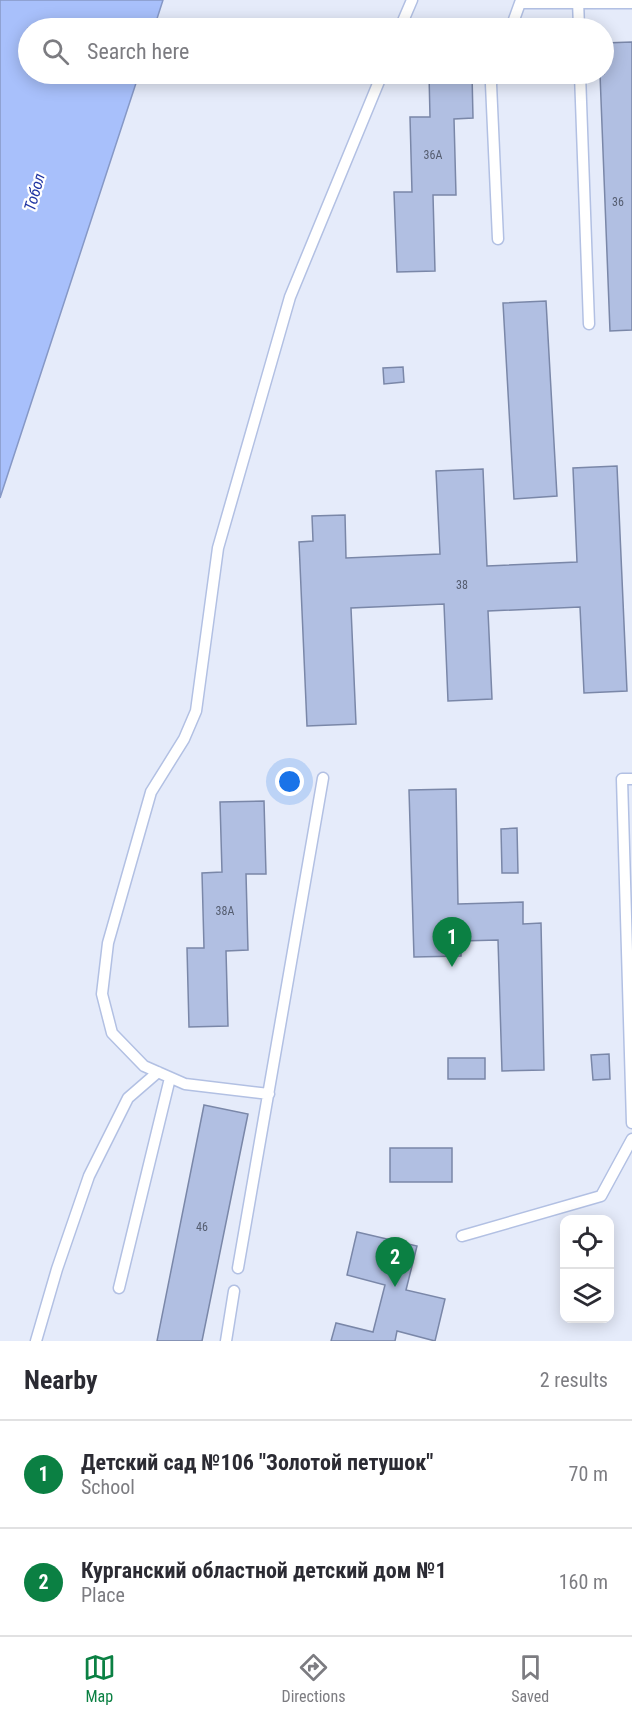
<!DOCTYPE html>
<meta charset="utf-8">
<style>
:root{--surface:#fff;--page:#f7f7f7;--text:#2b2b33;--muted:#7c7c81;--line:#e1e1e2;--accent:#0b8043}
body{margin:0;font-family:"Roboto Condensed",sans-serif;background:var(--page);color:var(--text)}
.controls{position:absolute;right:18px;bottom:18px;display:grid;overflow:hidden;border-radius:12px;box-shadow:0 3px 15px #0003}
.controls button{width:54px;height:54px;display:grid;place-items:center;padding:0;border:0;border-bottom:2px solid var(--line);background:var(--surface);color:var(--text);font:30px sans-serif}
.you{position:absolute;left:290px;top:782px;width:21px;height:21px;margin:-15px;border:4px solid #fff;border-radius:50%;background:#1a73e8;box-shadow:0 0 0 9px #1a73e833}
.badge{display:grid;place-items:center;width:39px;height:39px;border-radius:50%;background:var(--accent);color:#fff;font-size:20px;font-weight:700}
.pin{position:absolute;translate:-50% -50px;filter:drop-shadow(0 2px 3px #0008)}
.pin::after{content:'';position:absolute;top:32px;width:21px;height:18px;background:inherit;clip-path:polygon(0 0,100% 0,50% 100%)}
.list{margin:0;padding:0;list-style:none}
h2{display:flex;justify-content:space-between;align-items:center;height:78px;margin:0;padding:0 24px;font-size:26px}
h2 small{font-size:20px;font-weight:400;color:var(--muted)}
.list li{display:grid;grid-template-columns:39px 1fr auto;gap:18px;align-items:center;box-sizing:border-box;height:108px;padding:0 24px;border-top:2px solid var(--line)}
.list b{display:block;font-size:22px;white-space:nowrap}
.list p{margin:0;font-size:20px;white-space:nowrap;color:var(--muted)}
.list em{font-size:20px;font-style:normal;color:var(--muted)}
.icon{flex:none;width:33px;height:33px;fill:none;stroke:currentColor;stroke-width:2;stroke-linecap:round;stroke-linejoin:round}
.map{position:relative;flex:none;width:632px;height:1341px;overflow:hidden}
.search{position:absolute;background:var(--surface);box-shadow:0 3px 15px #0003;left:18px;right:18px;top:18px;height:66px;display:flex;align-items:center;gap:15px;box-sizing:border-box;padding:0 21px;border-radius:33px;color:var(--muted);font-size:22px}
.sheet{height:294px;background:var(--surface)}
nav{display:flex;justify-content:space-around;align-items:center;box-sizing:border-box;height:84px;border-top:2px solid var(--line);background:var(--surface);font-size:16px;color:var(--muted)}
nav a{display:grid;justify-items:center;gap:3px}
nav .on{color:var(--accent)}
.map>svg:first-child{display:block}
</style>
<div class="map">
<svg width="632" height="1341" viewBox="0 0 632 1341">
<rect width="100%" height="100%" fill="#e5ebfa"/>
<path fill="#a8c0fb" stroke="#8698c6" stroke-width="1.5" d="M0,0H163L154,28H28V74H139L0,498Z"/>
<path fill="#b1bfe2" stroke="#7a87a8" stroke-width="1.5" d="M632,42V330L610,331L600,74H604V43Z
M429,74H472L473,118L454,119L456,195H433L435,271L397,272L394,192H412L410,117H430Z
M546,301L557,496L514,499L503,303Z
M403,367L404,382L384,384L383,368Z
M617,466L627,691L584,693L580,607L488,611L492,699L448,701L444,604L351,608L356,724L307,726L299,542L313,541L312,516L345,515L346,558L440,554L436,471L483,469L487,566L577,562L573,468Z
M456,789L458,904L523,902V924L541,923L544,1070L502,1071L498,940L461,941V956L414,957L409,790Z
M264,801L266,874H246L248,950L226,951L228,1026L189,1027L187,948H204L202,873L222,872L220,802Z
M517,828L518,873H502L501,829Z
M609,1054L610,1079L593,1080L591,1055Z
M448,1058H485V1079H448Z
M204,1105L248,1114L202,1341H157Z
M390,1148H452V1182H390Z
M357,1232L417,1246L406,1290L445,1299L435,1341L397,1331L395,1341H331L336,1323L373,1332L385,1285L347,1275Z"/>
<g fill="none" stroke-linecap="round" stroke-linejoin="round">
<defs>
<path id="lane" d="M578,0L579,28
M400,28L412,0
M511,28L520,3H632
M494,74L491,84L498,239
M580,74L589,324
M632,779H622L632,1123
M269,1094L185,1084L144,1066L112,1033L102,994L108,943L151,792L184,739L196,711L218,548L290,297L382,74
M462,1236L601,1196L632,1139
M238,1268L323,778
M119,1288L170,1078
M36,1341L57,1269L89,1176L128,1098L158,1072
M226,1341L234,1291"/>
</defs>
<use href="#lane" stroke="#b2c0e3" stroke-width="13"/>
<use href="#lane" stroke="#fff" stroke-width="10"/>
</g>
<g text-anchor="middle" stroke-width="4.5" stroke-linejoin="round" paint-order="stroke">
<g font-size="12" fill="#555d70">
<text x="433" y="159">36А</text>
<text x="618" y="206">36</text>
<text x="462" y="589">38</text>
<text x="225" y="915">38А</text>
<text x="202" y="1231">46</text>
</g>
<g font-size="16" font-style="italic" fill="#1f34a2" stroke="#fff">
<text transform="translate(34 192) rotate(-74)" y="6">Тобол</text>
</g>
</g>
</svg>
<div class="controls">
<button><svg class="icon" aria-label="locate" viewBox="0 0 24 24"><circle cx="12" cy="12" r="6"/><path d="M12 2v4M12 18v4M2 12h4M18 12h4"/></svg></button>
<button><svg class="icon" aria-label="layers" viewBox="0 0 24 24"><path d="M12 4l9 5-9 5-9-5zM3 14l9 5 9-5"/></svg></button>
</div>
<div class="you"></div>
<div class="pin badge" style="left:452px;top:967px">1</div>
<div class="pin badge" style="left:395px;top:1287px">2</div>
<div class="search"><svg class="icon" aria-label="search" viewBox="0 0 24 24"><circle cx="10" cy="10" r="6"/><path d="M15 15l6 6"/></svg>Search here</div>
</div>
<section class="sheet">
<h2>Nearby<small>2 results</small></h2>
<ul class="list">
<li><span class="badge">1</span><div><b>Детский сад №106 &quot;Золотой петушок&quot;</b><p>School</p></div><em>70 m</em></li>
<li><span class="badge">2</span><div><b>Курганский областной детский дом №1</b><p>Place</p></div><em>160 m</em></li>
</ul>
</section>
<nav>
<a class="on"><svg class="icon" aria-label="map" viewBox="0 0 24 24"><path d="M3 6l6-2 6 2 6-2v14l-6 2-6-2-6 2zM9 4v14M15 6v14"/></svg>Map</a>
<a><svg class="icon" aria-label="directions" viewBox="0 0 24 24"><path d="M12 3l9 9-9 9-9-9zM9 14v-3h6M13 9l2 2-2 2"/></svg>Directions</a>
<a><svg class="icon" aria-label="saved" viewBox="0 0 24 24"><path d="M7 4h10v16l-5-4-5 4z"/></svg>Saved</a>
</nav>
